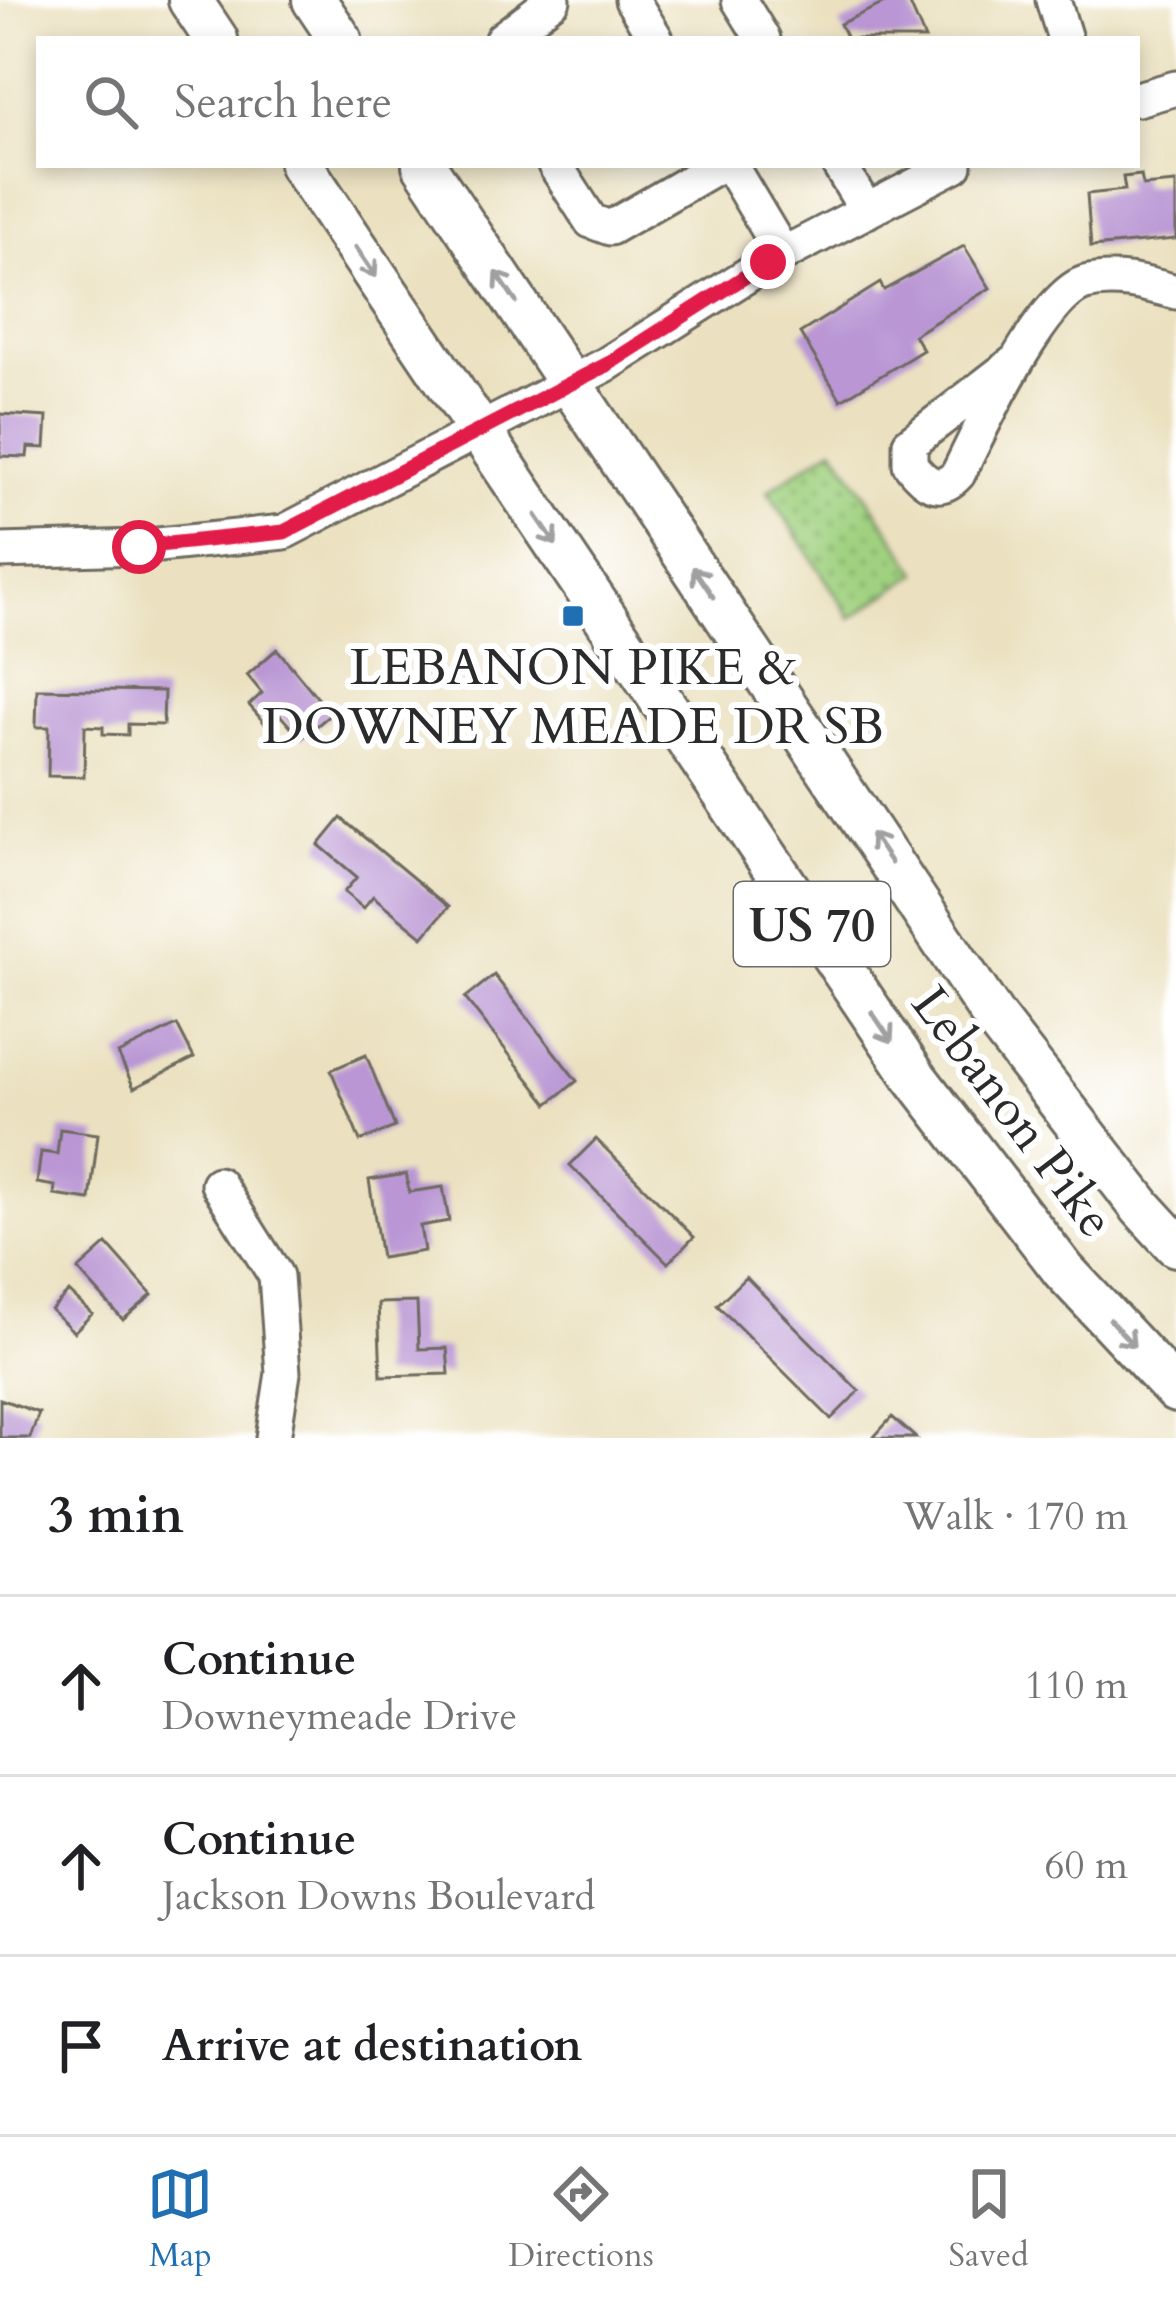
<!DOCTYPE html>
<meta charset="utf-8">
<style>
:root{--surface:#fff;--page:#f2f2f2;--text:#202124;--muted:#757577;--line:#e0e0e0;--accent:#1f6fb2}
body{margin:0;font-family:Cardo,serif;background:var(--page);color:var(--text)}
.stop{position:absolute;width:36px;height:36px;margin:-27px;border:9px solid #e11d48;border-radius:50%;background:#fff}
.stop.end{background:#e11d48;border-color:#fff;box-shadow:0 3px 12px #0008}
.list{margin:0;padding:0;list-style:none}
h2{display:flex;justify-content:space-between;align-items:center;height:156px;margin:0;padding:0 48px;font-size:51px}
h2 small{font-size:39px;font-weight:400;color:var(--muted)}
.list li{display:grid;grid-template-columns:78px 1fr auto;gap:36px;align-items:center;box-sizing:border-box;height:180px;padding:0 48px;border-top:3px solid var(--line)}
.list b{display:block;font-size:45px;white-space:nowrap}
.list p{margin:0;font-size:39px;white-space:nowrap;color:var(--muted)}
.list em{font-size:39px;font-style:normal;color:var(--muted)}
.icon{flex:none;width:66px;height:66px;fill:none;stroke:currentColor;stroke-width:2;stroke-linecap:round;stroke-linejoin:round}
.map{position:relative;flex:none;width:1176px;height:1438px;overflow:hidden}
.search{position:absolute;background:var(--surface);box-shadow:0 6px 18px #0003;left:36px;right:36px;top:36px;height:132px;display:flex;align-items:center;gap:30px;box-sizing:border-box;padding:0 42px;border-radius:0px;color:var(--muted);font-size:45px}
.sheet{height:696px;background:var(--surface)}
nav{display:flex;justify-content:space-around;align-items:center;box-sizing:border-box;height:168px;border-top:3px solid var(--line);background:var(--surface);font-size:33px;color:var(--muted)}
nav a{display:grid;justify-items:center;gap:6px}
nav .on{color:var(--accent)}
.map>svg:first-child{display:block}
</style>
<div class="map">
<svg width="1176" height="1438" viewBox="0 0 1176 1438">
<defs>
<pattern id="park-dots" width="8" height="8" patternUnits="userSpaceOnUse" patternTransform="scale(3)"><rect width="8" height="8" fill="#a0d180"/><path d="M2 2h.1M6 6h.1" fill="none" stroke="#83aa69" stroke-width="1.8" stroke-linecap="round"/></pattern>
</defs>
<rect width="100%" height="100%" fill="#fff"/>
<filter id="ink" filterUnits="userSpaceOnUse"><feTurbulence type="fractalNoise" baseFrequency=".00833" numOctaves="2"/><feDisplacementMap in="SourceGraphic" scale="24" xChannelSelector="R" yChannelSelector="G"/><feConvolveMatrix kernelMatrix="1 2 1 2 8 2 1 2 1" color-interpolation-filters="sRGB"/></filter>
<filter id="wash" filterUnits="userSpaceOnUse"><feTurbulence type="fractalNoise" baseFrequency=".004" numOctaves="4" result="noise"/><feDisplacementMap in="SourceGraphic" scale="48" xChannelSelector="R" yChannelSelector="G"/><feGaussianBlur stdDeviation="2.7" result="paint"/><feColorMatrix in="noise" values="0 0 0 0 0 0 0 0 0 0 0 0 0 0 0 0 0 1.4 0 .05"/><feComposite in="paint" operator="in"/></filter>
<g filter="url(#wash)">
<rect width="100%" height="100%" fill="#ebe1c0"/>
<path fill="url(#park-dots)" stroke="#667e56" stroke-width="3" d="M834,447L918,573L851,618L768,491Z"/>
<g id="blocks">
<path fill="#ba97d4" d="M891,0H908L925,39H847L840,24Z
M1141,175L1143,186L1176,183V239L1091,247L1087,194L1125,190L1123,177Z
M964,246L990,288L914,335L923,350L841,400L800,333L880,283L884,290Z
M0,414L47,417L45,448L28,447L27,457L0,456Z
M277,649L331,714L301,739L281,716L268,727L249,705L262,693L247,675Z
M37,689L164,691L163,725L128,724V735L103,734V727L85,726L84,777L48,776L49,727H36Z
M341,818L448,907L423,937L373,896L363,908L344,892L357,877L319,845Z
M494,975L577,1081L548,1104L465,998Z
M177,1025L194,1058L134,1088L118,1054Z
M366,1055L395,1127L360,1141L331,1070Z
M60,1129L98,1134L90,1200L54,1195L55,1186L37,1183L41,1152L57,1154Z
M596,1139L694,1237L668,1263L570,1165Z
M406,1174L409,1192L443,1187L449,1221L420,1226L424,1251L381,1258L369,1180Z
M107,1244L152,1295L123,1320L78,1270Z
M746,1277L859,1391L831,1419L717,1305Z
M69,1292L92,1314L74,1332L51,1310Z
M417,1302L419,1349L447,1348L449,1374L381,1376L378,1303Z
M0,1399L39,1413L30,1438H0Z
M892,1417L916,1438H873Z"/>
</g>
</g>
<g filter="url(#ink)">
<use href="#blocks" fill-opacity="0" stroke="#6e6b5f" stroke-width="3"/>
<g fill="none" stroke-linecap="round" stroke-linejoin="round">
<defs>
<path id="minor" d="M632,0L656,39
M739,0L763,39
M1053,0L1065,39
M502,39L553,0
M1137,99L1176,88
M555,165L591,221L610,228L719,165
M730,165L783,254
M839,165L867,211
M1015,362L910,443V464C924,483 939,495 958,474C979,432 1041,296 1085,283C1116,275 1146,284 1176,292
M0,551L139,547L284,532L607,364L768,262L955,165
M218,1184L276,1276L283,1373L273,1438"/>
<path id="major" d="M190,0L216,39
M314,0L340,39
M301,165L914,1076L1064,1271L1176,1391
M424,165L995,1019L1142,1208L1176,1245"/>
</defs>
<use href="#minor" stroke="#6e6b5f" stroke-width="39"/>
<use href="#major" stroke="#6e6b5f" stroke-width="48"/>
<use href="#minor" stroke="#fff" stroke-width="33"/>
<use href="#major" stroke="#fff" stroke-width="42"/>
</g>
<defs><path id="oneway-shaft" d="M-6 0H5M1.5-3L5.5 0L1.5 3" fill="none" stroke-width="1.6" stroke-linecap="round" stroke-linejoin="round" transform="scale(3)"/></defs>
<g stroke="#a0a0a0">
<use href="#oneway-shaft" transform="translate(366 262) rotate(56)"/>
<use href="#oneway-shaft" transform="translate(506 287) rotate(-124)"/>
<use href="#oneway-shaft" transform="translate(546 530) rotate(56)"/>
<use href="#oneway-shaft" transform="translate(703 582) rotate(-124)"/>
<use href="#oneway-shaft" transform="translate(881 848) rotate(-124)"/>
<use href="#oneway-shaft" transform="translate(882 1027) rotate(56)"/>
<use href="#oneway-shaft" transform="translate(1122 1333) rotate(47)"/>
</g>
</g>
<g fill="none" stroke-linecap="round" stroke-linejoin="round" filter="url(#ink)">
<path stroke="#e11d48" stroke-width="15" d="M139,547L284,532L608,364L768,262"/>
</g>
<rect fill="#1f6fb2" stroke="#fff" stroke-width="4.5" x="561" y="604" width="24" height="24" rx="6"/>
<g text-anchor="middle" stroke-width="12" stroke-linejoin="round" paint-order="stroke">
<rect fill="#fff" stroke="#6b6b6b" stroke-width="3" x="734" y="882" width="156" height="84" rx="9"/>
<g font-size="48" font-weight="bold" fill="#2b2b2b">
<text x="812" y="941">US 70</text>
</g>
<g font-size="51" fill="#2b2b2b" stroke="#fff">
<text x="573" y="684">LEBANON PIKE &amp;<tspan x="573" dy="59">DOWNEY MEADE DR SB</tspan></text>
</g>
<g font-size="51" fill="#2b2b2b" stroke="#fff">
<text transform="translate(1014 1111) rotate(53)" y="18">Lebanon Pike</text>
</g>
</g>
</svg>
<div class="stop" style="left:139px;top:547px"></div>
<div class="stop end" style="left:768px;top:262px"></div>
<div class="search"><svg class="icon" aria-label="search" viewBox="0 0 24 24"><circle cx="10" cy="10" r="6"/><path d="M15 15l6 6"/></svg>Search here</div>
</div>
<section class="sheet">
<h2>3 min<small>Walk · 170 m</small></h2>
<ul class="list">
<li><svg class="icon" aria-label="ahead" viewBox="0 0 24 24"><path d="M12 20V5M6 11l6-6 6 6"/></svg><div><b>Continue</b><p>Downeymeade Drive</p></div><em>110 m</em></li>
<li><svg class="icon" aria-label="ahead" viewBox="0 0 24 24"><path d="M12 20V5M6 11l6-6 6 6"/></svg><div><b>Continue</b><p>Jackson Downs Boulevard</p></div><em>60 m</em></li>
<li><svg class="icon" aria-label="arrive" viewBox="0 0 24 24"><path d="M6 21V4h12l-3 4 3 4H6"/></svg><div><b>Arrive at destination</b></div></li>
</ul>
</section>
<nav>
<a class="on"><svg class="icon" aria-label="map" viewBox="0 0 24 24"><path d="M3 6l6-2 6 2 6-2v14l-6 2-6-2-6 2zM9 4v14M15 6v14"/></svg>Map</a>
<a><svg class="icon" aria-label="directions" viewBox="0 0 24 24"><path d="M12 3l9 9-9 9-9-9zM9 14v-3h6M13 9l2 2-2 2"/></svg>Directions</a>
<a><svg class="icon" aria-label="saved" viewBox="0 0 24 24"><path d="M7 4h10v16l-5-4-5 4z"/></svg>Saved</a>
</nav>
